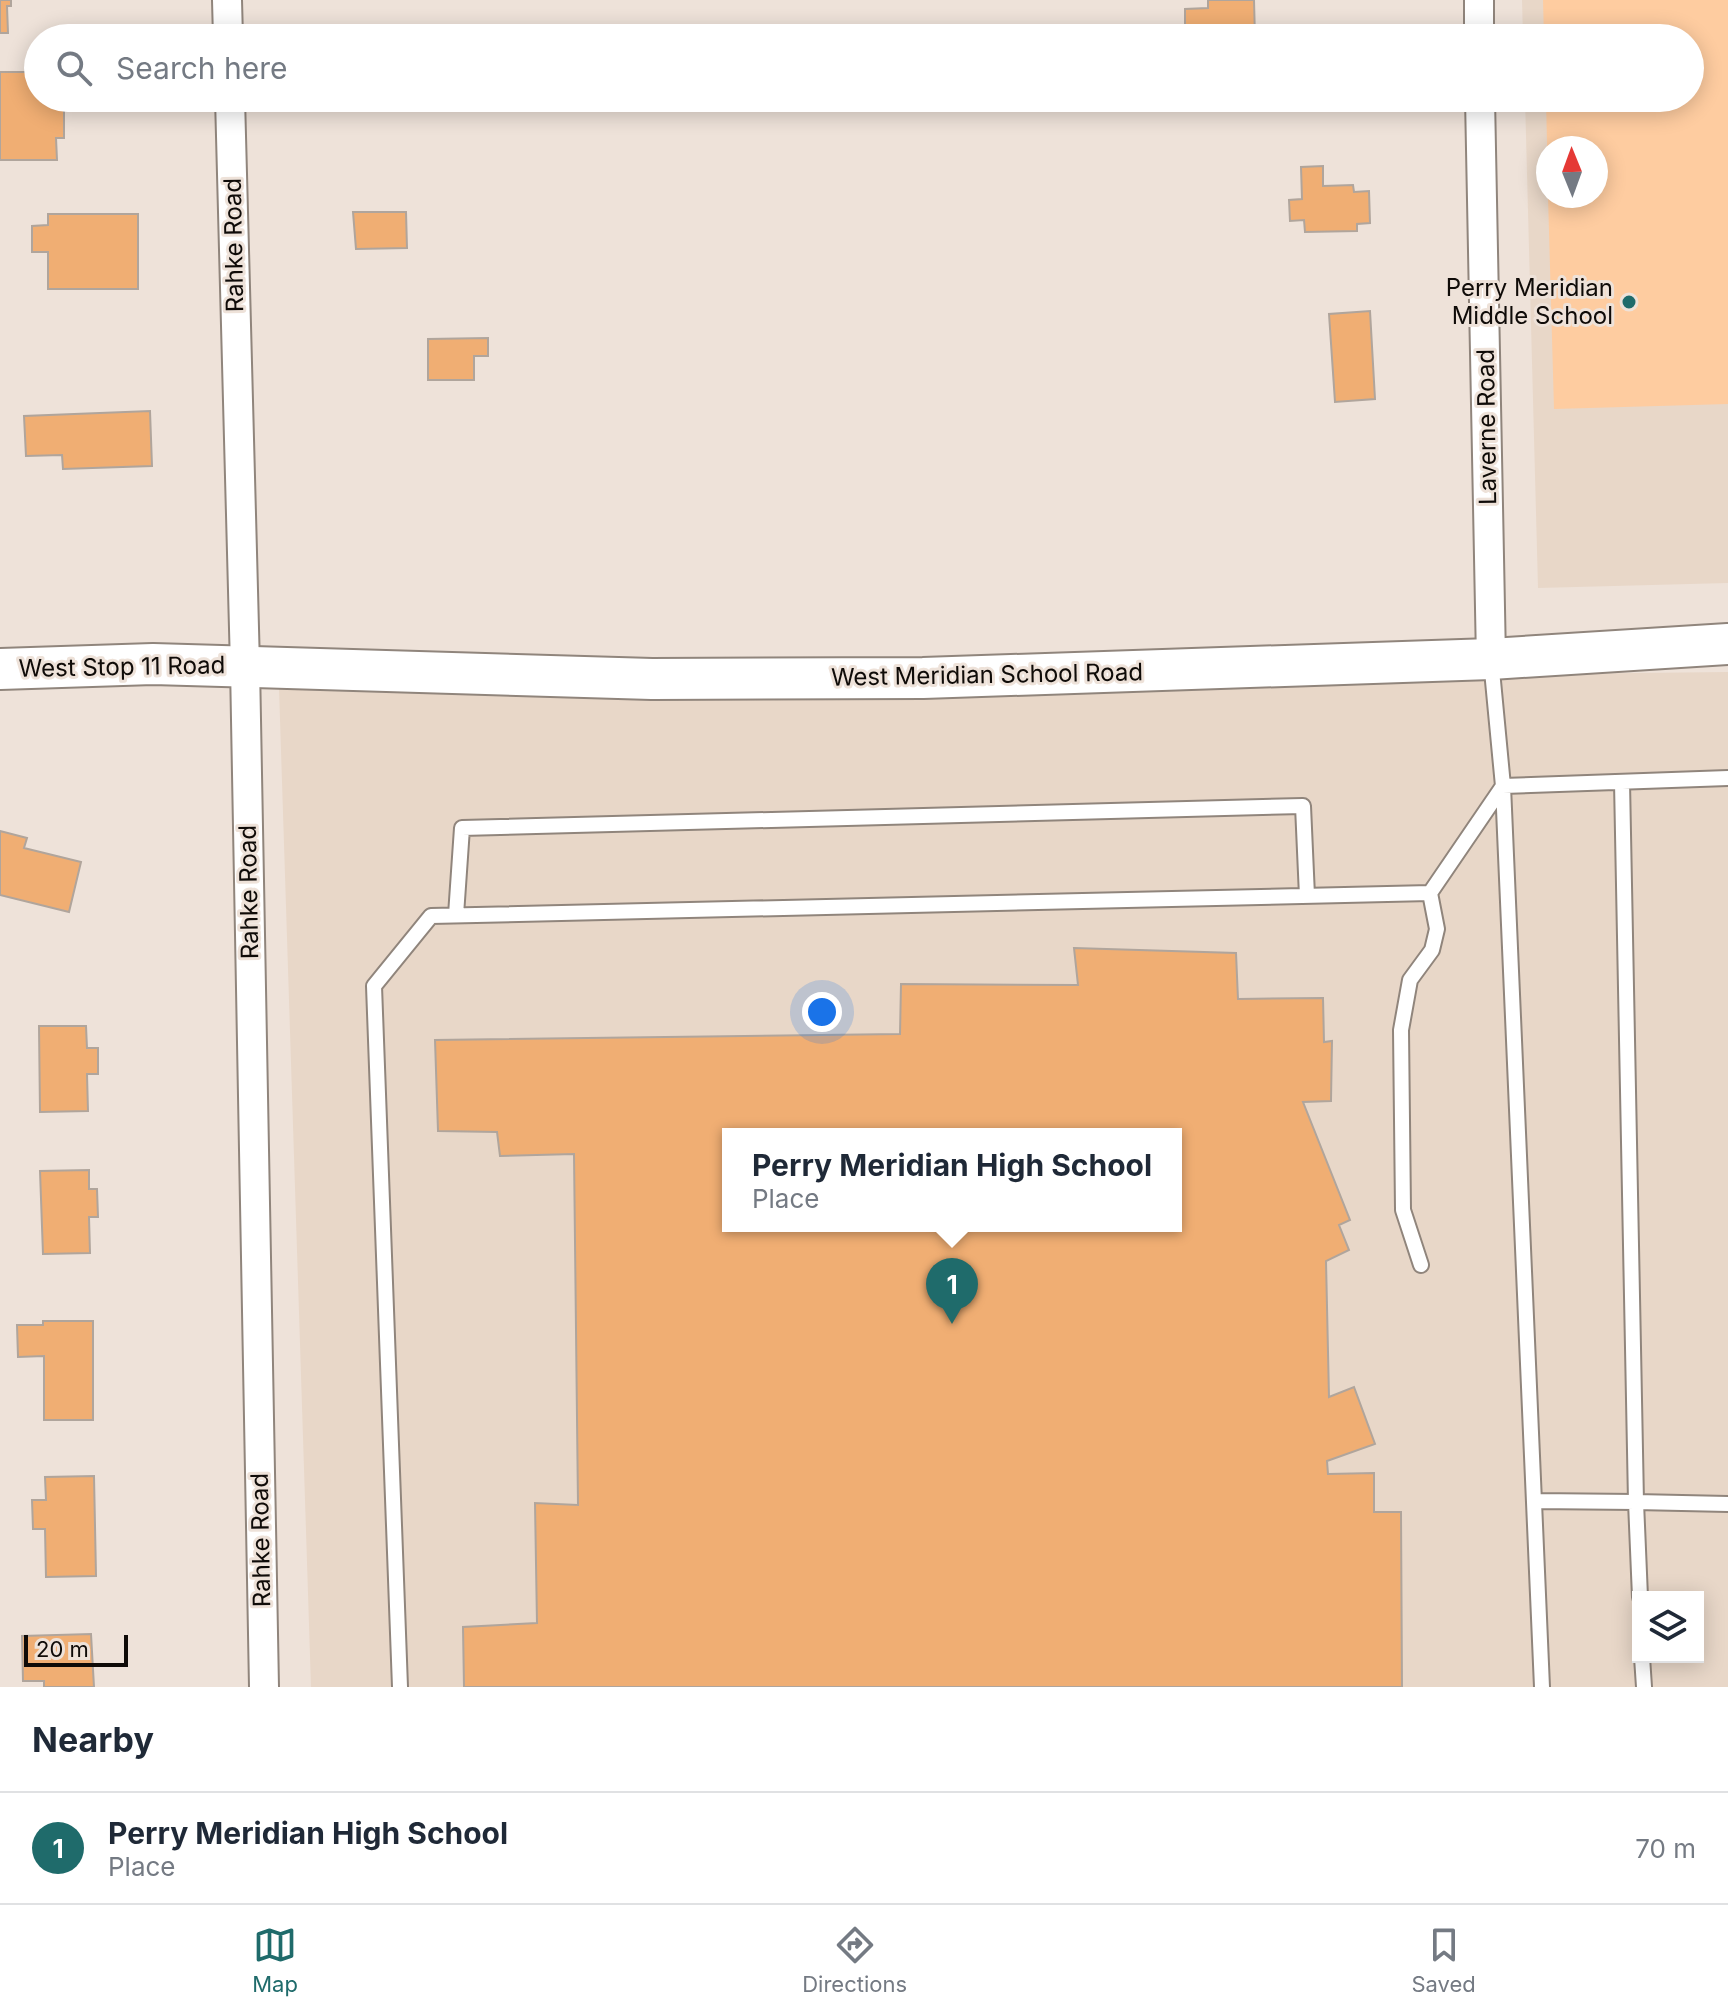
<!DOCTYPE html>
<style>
:root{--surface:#fff;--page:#f6f6f7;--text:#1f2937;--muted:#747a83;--line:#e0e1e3;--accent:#1f6b6b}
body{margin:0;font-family:Inter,sans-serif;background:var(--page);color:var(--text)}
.controls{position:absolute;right:24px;bottom:24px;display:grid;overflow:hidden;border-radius:0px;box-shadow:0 4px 20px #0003}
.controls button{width:72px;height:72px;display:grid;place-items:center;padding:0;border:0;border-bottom:2px solid var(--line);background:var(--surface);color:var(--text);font:40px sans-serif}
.compass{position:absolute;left:1536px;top:136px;width:72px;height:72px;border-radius:50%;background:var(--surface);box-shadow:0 4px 20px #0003;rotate:359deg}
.scale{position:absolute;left:24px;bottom:20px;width:104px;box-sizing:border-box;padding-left:8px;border:4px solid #0f0b08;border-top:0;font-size:22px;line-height:28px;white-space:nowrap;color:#0f0b08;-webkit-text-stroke:6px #eee2d9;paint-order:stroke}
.you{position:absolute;left:822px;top:1012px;width:28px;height:28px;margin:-20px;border:6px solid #fff;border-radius:50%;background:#1a73e8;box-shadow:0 0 0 12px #1a73e833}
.badge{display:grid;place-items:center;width:52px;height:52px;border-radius:50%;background:var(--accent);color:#fff;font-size:26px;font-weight:700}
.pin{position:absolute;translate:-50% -66px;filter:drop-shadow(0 2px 4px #0008)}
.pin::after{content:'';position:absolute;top:42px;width:28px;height:24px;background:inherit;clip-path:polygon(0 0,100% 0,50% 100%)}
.popup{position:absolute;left:722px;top:1128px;width:460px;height:104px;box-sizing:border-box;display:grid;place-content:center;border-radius:0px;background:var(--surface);filter:drop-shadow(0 2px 6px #0005);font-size:26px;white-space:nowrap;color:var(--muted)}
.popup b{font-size:30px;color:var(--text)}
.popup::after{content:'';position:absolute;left:50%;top:100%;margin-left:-16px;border:16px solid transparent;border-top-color:var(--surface)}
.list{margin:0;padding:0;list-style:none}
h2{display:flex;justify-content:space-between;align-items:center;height:104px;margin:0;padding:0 32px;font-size:34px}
h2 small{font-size:26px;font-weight:400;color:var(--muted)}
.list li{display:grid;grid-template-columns:52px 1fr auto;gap:24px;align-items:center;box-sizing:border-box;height:112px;padding:0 32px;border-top:2px solid var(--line)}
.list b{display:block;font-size:30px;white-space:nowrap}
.list p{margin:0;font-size:26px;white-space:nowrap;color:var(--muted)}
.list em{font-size:26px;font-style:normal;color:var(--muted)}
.icon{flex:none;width:44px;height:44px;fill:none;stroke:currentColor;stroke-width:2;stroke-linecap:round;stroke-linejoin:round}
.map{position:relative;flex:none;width:1728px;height:1687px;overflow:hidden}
.search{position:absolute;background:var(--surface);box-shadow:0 4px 20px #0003;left:24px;right:24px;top:24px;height:88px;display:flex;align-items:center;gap:20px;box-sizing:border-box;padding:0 28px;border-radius:44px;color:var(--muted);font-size:30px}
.sheet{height:216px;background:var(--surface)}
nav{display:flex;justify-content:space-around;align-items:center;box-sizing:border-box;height:112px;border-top:2px solid var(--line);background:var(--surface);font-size:22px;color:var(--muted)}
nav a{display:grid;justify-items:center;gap:4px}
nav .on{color:var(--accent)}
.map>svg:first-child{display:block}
</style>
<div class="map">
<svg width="1728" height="1687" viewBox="0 0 1728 1687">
<rect width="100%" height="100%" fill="#eee2d9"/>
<path fill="#e8d7c8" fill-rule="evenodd" d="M1522,0H1728V583L1538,588L1525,98H1690V38H1523ZM1548,148H1596V196H1548Z
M1728,672V1687H311L279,688ZM728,1134H1176V1226H728ZM1638,1597H1698V1657H1638Z"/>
<path fill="#fecca0" d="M1543,0H1728V404L1554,409L1548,196H1596V148H1548V188L1546,98H1690V38H1544Z"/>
<path fill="#f0ae73" stroke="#b0a59c" stroke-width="2" fill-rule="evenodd" d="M0,0H11V6H7L8,33H0Z
M1208,0H1254L1255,38L1185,37V9L1208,8Z
M0,72H38V98H64V138H56L57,160H0Z
M348,98H395V104L348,105Z
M1323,166V186L1353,185L1354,192L1369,191L1370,223L1357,224V231L1305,232L1304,220L1290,221L1289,200L1302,199L1301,167Z
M353,212H406L407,248L356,249Z
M48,214H138V289H48V252H32V226L48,225Z
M1370,311L1375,399L1335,402L1329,314Z
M488,338V356H474V380H428V339Z
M150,411L152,466L63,469L62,455L26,456L24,416Z
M0,831L27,838L24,848L81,862L69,912L0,895Z
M1074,948L1236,953L1238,999L1323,998L1324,1042L1332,1041L1331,1101L1303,1102L1350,1220L1339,1225L1349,1250L1326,1261L1329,1397L1354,1387L1375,1444L1327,1461L1328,1474L1374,1473V1512H1401L1402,1687H464L463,1627L537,1623L535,1503L578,1505L574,1154L500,1156L497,1132L438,1131L435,1040L900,1034L901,984L1078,985ZM728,1134H1176V1226H728Z
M39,1026H86L87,1048H98V1074H87L88,1111L40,1112Z
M89,1170V1189H97L98,1217H89L90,1253L43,1254L40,1171Z
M43,1321H93V1420H44V1356L18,1357L17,1325H43Z
M94,1476L96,1576L46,1577L45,1529H33L32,1500H46L45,1477Z
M91,1634L94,1687H44V1681H23L22,1636Z"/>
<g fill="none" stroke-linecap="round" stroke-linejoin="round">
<defs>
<path id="lane" d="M456,915L462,828L1303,806L1307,896
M1421,1265L1403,1210L1401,1030L1410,980L1432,950L1437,929L1430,893
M1534,1501L1636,1502L1622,782
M1640,1597L1636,1502L1728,1504
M1642,1657L1644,1687
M400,1687L374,986L431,916L1430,893L1503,786L1491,660
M1542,1687L1503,786L1728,778"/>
<path id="street" d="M227,0L228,38
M1479,0V38
M230,98L245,666L264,1687
M1480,98L1491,659"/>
<path id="secondary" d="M0,669L153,664L652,679L923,678L1491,659L1728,644"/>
</defs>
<use href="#lane" stroke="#90857c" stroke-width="18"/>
<use href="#street" stroke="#90857c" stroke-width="32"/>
<use href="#secondary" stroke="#90857c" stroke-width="44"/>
<use href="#lane" stroke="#fff" stroke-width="14"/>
<use href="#street" stroke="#fff" stroke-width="28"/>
<use href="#secondary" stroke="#fff" stroke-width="40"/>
</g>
<circle fill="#1f6b6b" stroke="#eee2d9" stroke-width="3" cx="1629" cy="302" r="8"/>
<g text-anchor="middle" stroke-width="6" stroke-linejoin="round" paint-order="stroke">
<g font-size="24" fill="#0f0b08" stroke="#eee2d9">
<text transform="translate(234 245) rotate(-91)" y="8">Rahke Road</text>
<text transform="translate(1487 427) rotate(-91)" y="8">Laverne Road</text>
<text transform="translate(122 667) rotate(-1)" y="8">West Stop 11 Road</text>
<text transform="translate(987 675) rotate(-1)" y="8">West Meridian School Road</text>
<text transform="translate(249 892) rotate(-91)" y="8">Rahke Road</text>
<text transform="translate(261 1540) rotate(-91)" y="8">Rahke Road</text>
</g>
<g font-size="24" fill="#0f0b08" stroke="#eee2d9" text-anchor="end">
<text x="1613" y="296">Perry Meridian<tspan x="1613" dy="28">Middle School</tspan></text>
</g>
</g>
</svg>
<div class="controls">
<button><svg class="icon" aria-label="layers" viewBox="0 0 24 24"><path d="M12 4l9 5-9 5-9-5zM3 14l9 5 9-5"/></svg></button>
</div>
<svg class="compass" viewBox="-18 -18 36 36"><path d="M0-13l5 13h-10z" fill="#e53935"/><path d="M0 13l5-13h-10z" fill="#747a83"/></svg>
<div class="scale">20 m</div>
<div class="you"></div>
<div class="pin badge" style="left:952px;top:1324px">1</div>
<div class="popup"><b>Perry Meridian High School</b>Place</div>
<div class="search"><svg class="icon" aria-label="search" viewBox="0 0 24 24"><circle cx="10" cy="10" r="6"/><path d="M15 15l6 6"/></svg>Search here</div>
</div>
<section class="sheet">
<h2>Nearby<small></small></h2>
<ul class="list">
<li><span class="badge">1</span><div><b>Perry Meridian High School</b><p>Place</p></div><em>70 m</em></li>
</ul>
</section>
<nav>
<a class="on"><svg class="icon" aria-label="map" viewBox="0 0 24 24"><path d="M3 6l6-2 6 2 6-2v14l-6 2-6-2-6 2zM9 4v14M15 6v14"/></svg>Map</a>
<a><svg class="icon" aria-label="directions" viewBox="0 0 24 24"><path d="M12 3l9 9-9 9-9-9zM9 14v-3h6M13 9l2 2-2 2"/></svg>Directions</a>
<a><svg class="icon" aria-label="saved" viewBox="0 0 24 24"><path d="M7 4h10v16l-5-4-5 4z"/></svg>Saved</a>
</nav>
